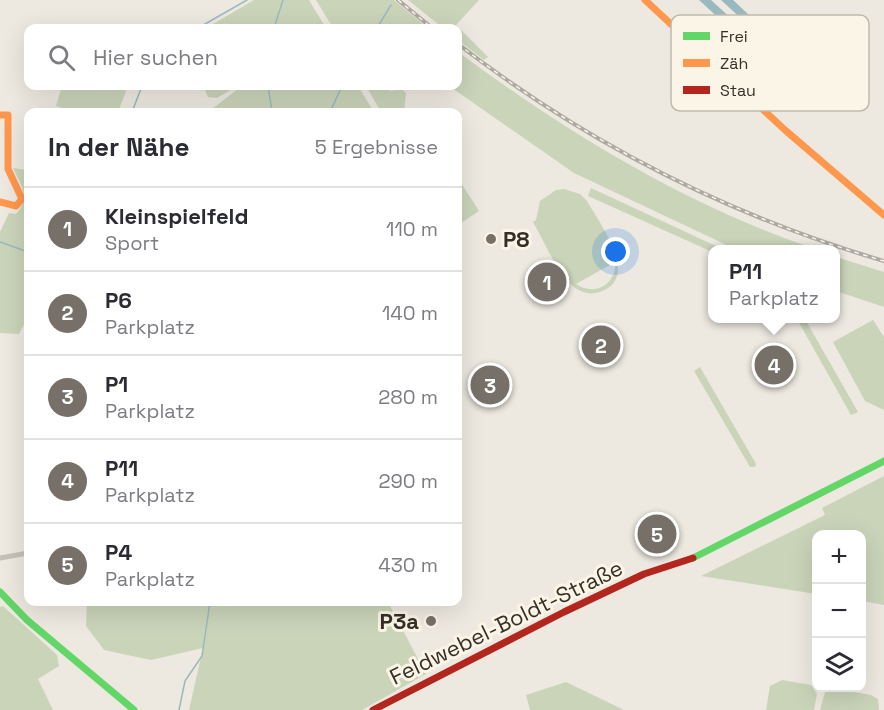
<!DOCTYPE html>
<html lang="de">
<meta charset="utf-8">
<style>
:root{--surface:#fff;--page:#f7f7f7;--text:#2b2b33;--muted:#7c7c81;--line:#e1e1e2;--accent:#767068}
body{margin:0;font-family:"Space Grotesk",sans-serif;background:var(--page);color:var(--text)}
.controls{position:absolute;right:18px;bottom:18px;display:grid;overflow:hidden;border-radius:12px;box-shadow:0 6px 24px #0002}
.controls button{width:54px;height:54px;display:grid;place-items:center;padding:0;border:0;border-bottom:2px solid var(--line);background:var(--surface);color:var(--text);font:30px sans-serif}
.you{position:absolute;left:616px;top:252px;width:21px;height:21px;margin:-15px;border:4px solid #fff;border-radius:50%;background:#1a73e8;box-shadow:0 0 0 9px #1a73e833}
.badge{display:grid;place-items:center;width:39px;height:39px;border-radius:50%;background:var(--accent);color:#fff;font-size:20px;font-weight:700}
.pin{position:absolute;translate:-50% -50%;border:3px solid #fff;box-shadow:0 2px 6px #0006}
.popup{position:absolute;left:708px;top:245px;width:132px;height:78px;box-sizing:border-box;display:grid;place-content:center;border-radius:12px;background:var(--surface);filter:drop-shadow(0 2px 4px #0005);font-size:20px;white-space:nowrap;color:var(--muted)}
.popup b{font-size:22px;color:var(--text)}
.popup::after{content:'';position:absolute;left:50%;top:100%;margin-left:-12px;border:12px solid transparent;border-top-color:var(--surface)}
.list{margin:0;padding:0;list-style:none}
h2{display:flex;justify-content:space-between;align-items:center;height:78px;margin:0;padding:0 24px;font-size:26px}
h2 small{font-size:20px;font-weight:400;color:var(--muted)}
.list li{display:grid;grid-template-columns:39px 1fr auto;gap:18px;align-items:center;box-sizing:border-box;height:84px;padding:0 24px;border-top:2px solid var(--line)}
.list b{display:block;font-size:22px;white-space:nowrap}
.list p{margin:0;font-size:20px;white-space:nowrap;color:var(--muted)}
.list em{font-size:20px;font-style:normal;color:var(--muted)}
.icon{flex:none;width:33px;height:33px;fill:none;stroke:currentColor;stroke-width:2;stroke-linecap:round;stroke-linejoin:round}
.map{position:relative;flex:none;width:884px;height:710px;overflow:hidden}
.search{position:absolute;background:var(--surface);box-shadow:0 6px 24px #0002;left:24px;top:24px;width:438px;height:66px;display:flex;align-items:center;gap:15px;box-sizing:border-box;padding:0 21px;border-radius:12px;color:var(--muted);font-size:22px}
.panel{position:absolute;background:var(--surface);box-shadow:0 6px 24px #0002;left:24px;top:108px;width:438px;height:498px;border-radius:12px}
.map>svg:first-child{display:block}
</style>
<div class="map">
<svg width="884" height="710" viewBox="0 0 884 710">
<rect width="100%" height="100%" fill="#ede9e0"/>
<path fill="#cad4b9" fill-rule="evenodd" d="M254,0H309L326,28H206Z
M316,0H394L428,28H333Z
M408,0H479L456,25L488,57L484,60L458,40V28H443Z
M458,52C568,133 685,205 815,249H735L574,173L449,86H458Z
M62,86H128L118,112H74L56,106Z
M212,86H358L374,112H208L238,89L236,87L217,98L208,97L205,90Z
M366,86H386L390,91L402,89L406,93L404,112H381Z
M13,168L28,170V253L26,254H28V317L19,334L0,333V232L9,213L16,214C31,198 21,185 13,168Z
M458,178L479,211L458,225Z
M591,188L716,246L725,249L712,250V255L708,250L588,196Z
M564,189L580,194L587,201C599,223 642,277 600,292C591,295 582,293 574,287C557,273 545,243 533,222L536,220L540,201L556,190ZM615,262C617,284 595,297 576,284Z
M836,257L884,272V307L836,291Z
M547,265L562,291L547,300L532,274Z
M797,319H805L858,412L851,415Z
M873,320L884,337V410L865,401L833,342Z
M700,367L756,464L755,467H750L694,371Z
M884,476V605L862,601V534H816V594L701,576L825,515L822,508Z
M87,602H388L426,674L362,710H189L203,648L151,660L104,650L86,626Z
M3,606L57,655L59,666L38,679L53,710H0V607Z
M782,680L811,685L817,694L814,710H766L770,686Z
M566,682L624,710H530L526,695Z
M833,688L871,695L878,699L879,710H820L826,689Z"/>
<path fill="#9ab9bf" d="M699,0H711L755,40L749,46Z
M721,0H733L764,29L759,35Z"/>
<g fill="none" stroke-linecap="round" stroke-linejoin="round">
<path stroke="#9ab9bf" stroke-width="1.5" d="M198,28L247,0
M274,28L283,0
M377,28L391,5
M268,86L272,112
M132,112L142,86
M330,112L342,86
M0,242L28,252
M179,710L185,681L202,656L210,602"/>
<path stroke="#c6c1b8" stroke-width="5" d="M0,558L28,553"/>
<path stroke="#63d668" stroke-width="7" d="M693,558L884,461
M0,592L27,620L134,710"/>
<path stroke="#ff974d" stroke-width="7" d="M645,0L785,130L884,215
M0,115H8V169L22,199L16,206L0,202"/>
<path stroke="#b3261e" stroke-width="7" d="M373,710L564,612L644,574L693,558"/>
<defs>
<path id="rail" d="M398,0L432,28
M458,44C585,142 730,216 884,261"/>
</defs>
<use href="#rail" stroke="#ada9a3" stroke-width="4"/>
<use href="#rail" stroke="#faf5e6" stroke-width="1.5" stroke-dasharray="4.5" stroke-linecap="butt"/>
</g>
<g fill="#767068" stroke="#faf5e6" stroke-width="2">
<circle cx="491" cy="239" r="6"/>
<circle cx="431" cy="621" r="6"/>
</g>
<g text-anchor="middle" stroke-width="6" stroke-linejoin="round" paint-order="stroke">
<g font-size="22" font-weight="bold" fill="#362f27" stroke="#faf5e6" text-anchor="start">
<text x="503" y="247">P8</text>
<text x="419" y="629" text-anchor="end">P3a</text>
</g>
<g font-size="22" fill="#362f27" stroke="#faf5e6">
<text transform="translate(506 622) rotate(-26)" y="8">Feldwebel-Boldt-Straße</text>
</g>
</g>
<rect x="671" y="15" width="198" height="96" rx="9" fill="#faf5e6" stroke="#bfbaad" stroke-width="1.5"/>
<rect x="683" y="32" width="27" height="8" fill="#63d668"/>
<rect x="683" y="59" width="27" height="8" fill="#ff974d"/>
<rect x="683" y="86" width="27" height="8" fill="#b3261e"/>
<g font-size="16" fill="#362f27">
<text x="720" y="42">Frei</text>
<text x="720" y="69">Zäh</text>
<text x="720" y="96">Stau</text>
</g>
</svg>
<div class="controls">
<button>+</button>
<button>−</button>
<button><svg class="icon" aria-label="layers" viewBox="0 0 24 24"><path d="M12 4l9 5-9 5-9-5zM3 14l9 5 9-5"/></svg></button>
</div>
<div class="you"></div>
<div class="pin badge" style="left:547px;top:282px">1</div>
<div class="pin badge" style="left:601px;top:345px">2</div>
<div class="pin badge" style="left:490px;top:385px">3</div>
<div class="pin badge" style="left:774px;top:365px">4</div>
<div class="popup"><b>P11</b>Parkplatz</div>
<div class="pin badge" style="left:657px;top:534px">5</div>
<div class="search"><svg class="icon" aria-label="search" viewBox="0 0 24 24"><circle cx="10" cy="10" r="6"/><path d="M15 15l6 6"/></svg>Hier suchen</div>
<section class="panel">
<h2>In der Nähe<small>5 Ergebnisse</small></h2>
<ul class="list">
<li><span class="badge">1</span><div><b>Kleinspielfeld</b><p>Sport</p></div><em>110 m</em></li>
<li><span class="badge">2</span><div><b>P6</b><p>Parkplatz</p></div><em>140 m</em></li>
<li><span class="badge">3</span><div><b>P1</b><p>Parkplatz</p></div><em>280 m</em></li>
<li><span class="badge">4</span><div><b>P11</b><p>Parkplatz</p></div><em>290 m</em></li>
<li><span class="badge">5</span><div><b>P4</b><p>Parkplatz</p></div><em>430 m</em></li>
</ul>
</section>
</div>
